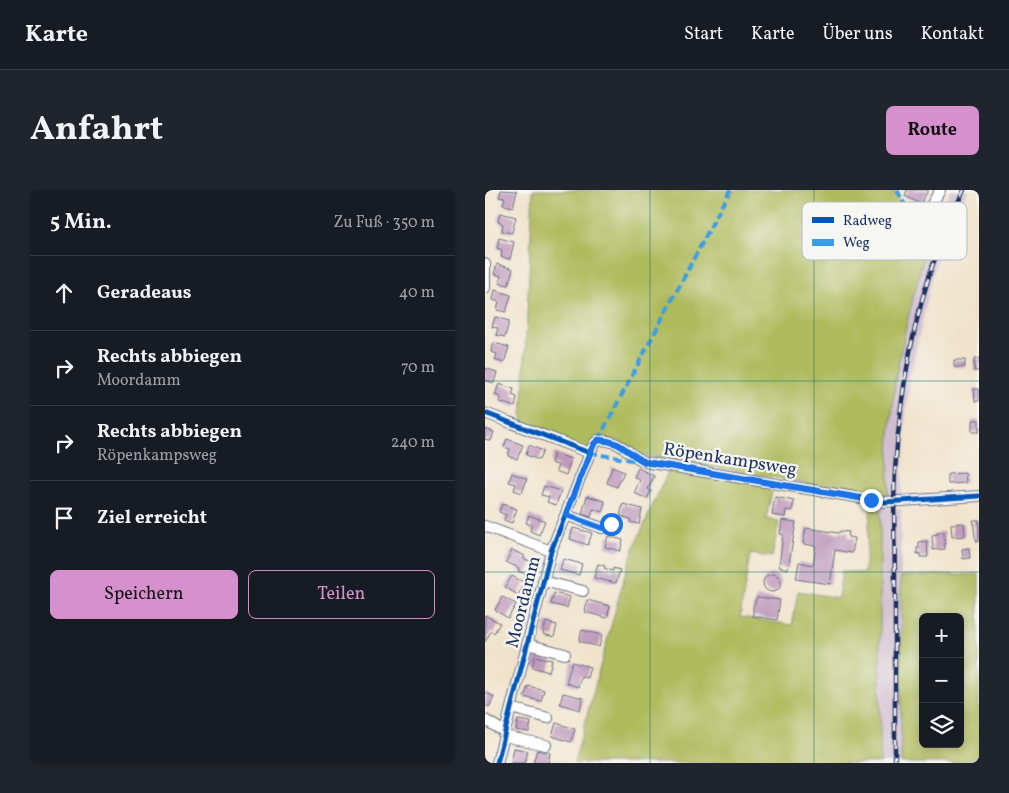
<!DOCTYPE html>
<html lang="de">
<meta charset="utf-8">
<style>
body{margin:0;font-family:Vollkorn,serif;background:#20242c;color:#f1f3f6}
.controls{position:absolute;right:15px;bottom:15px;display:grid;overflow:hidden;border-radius:8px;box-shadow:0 2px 8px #0003}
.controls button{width:45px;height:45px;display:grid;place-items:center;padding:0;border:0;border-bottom:1px solid #363941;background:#171b24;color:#f1f3f6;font:25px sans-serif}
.stop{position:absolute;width:15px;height:15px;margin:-11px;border:4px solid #1a73e8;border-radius:50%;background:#fff}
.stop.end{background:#1a73e8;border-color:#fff;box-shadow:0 1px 5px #0008}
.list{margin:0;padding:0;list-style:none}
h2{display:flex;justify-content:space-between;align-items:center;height:65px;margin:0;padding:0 20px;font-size:21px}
h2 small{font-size:16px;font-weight:400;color:#9ea1a6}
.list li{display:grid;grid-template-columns:32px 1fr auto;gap:15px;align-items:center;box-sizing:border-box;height:75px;padding:0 20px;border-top:1px solid #363941}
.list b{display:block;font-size:19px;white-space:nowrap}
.list p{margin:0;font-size:16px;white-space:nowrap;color:#9ea1a6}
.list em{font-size:16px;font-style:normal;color:#9ea1a6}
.actions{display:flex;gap:10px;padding:15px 20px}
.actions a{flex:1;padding:11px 0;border:1px solid #d690ce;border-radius:8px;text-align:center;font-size:18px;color:#d690ce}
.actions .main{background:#d690ce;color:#111}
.icon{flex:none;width:28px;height:28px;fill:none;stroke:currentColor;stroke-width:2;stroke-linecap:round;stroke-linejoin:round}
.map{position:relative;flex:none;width:494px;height:573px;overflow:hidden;border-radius:8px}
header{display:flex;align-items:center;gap:30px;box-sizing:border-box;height:70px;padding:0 25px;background:#171b24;border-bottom:1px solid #363941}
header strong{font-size:24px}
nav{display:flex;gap:28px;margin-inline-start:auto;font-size:18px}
.intro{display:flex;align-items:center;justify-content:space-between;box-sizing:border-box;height:120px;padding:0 30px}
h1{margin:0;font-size:35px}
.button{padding:12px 22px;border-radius:8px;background:#d690ce;color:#111;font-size:18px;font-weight:700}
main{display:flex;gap:30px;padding:0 30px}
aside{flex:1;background:#171b24;border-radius:8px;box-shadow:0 2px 8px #0003}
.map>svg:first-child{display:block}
</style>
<header>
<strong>Karte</strong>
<nav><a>Start</a><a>Karte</a><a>Über uns</a><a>Kontakt</a></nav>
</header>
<div class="intro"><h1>Anfahrt</h1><a class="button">Route</a></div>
<main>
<aside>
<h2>5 Min.<small>Zu Fuß · 350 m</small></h2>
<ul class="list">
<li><svg class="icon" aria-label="ahead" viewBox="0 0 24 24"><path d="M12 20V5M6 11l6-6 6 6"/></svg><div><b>Geradeaus</b></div><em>40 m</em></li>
<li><svg class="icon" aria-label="right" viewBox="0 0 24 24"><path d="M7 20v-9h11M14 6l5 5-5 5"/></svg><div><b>Rechts abbiegen</b><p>Moordamm</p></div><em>70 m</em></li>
<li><svg class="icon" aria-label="right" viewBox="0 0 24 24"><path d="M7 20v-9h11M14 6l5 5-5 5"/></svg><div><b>Rechts abbiegen</b><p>Röpenkampsweg</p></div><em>240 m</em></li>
<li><svg class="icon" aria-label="arrive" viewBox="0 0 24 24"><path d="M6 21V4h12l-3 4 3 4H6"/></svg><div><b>Ziel erreicht</b></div></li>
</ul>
<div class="actions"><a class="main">Speichern</a><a>Teilen</a></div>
</aside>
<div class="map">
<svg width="494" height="573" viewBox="0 0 494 573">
<rect width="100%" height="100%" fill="#f6f6f2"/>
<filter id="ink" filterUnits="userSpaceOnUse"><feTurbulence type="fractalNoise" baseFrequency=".02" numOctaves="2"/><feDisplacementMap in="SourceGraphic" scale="10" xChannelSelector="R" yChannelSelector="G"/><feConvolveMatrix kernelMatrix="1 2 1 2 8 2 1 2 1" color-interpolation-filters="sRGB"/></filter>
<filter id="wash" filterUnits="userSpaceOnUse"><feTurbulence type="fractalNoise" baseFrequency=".0096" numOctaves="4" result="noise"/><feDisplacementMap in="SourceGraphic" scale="20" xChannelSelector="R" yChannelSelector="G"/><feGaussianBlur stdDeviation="1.12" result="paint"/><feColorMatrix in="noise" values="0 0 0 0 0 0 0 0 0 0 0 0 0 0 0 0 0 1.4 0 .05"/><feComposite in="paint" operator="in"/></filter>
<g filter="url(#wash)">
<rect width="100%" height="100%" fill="#f1e3cb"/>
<path fill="#d0bdce" d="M466 0H483L458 50 448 85 425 186 419 245 416 307H403L405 244 411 185 421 132 434 83 445 48Z
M395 317 416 319V573H395Z"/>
<path fill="#afba5c" stroke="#65745d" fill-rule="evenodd" d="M48 0H249L245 8 250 0H409L439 66 422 132 411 185 405 243 403 307 150 264 125 249 99 264 37 230Z
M185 277 288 297 281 329 294 332 287 367 265 364 255 427 307 435 313 401 353 408 357 381 379 383 386 316 395 317V573H89L141 381 151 353Z
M494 384V573H416V386ZM438 427H475V554H438Z"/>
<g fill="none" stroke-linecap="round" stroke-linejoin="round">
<path stroke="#6ec1ea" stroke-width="2.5" d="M480 573 494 569"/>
</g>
<g id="blocks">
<path fill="#c099bc" d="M16 0 32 1 28 17 18 15 20 8 14 7Z
M422 0H443L436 14 420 6Z
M15 23 31 27 27 43 17 41 18 34 13 32Z
M14 48 29 52 25 69 16 67 17 60 12 58Z
M12 74 28 79 23 95 14 93 16 86 9 84Z
M10 100 26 105 21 122 12 120 14 112 8 110Z
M10 127 24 131 20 147 11 145 13 138 7 137Z
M9 153 24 157 19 173 10 170 12 164 6 162Z
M494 168V181H489V169Z
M469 170H480V177H469Z
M0 178 12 182 9 193 0 190Z
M14 194 29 199 27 205 32 207 30 217 15 212 16 207 10 205Z
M489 199H494V211H490Z
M487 230H494V242H487Z
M0 239 9 242 6 251 0 249Z
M22 249 38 255 32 269 23 266 25 259 19 257Z
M44 255 58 261 54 270 41 265Z
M69 263 86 269 81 285 71 281 73 275 66 273Z
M127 277 139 282 132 297 122 293Z
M153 278 169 286 163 299 166 301 162 309 149 303 155 290 149 287Z
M27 283 42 289 37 303 29 300 31 294 24 292Z
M480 283 481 293 463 294V284Z
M59 296 76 301 71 315 62 312 64 307 56 305Z
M102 306 120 311 118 322 108 319 106 327 97 324Z
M290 307 309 311 307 321 301 320 300 327 287 325Z
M17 314 32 319 27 333 19 330 21 325 14 322Z
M138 314 157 319 154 334 145 332 146 329 135 326Z
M44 325 60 331 54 345 45 341 47 335 41 333Z
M297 330 311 332 303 379 294 377 298 344H295Z
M488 330H494V351L492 352 490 346Z
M479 333 480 346 467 347 466 334Z
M88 338 107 343 103 355 85 349Z
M321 338 354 343 355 341 364 342 363 347 370 348 367 363 350 360 345 394 311 389 314 372 328 375 331 356 318 354Z
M453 342H459L460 359 448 360 447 345 453 344Z
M123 346 138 350 135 361 120 357Z
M442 351 443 367H435V363L432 364V358H434V352Z
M484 358 485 368 478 369 477 359Z
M27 360 40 366 38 368 47 372 41 384 33 381 34 378 21 372Z
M78 369 97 374 94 385 75 380Z
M113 374 120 376 119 378 128 381V378L135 380 131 393 109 388Z
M278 393a9 9 0 1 1 18 0a9 9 0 1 1-18 0Z
M27 386 40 393 33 405 20 397Z
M69 403 85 407 82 418 66 414Z
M17 407 31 414 23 428 10 420Z
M272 407 295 410 292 430 268 426V417Z
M102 410 125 416 122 428 100 422Z
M0 425 15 433 9 443 6 441 0 452Z
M61 432 72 435 69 447 58 444Z
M97 440 117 445 114 457 94 451Z
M50 466 67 470 64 482 47 477Z
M87 472 105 477 102 488 96 486 93 497 81 493Z
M43 496 59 500 56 511 39 507Z
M0 502 9 507 4 517 0 515Z
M78 503 98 508 95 520 75 514Z
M33 530 46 532 44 542 31 540Z
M71 533 90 539 86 552 67 546Z
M29 558 43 561 40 573H26Z
M52 560 65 563 63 573H48Z"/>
</g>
</g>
<g filter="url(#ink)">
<use href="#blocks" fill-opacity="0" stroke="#666e84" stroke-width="1"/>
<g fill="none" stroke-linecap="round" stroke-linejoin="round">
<g stroke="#666e84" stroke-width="12">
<path id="minor" d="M436 34 455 0
M0 74V98
M0 223 105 263
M81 325 117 338 126 335
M0 336 66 361
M58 391 98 401
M42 454 80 464
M26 518 63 528
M0 530 20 542
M19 546 61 555
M12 573 66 361 105 263 109 254 113 250C138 251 140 262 160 272L400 312 494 306"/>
</g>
<use href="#minor" stroke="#fff" stroke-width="10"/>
<g stroke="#1b2f5e" stroke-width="4.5">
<path id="rail" d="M410 573C410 515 410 457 410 399 410 360 408 320 410 281 416 186 435 86 479 0"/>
</g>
<use href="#rail" stroke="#f6f6f2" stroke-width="2.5" stroke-dasharray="8" stroke-linecap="butt"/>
<path stroke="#3b9de6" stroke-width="4" stroke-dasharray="8 4" stroke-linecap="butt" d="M412 0 420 15 442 23
M113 250 245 0
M105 263 152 271"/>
<g stroke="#f6f6f2" stroke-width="8">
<path id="cycleway" d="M0 223 105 263
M12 573 66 361 105 263 109 254 113 250C138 251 140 262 160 272L400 312 494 306"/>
</g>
<use href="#cycleway" stroke="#0057b8" stroke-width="5"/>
</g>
</g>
<g fill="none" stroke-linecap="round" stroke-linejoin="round" filter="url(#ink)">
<path stroke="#1a73e8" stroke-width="6" d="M126 334 117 338 81 325 105 263 109 254 113 250C138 251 140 262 160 272L386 310"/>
</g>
<path fill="none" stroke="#0f766e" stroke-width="1" stroke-opacity="0.55" d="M165 0V573M329 0V573M0 191H494M0 382H494"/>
<g text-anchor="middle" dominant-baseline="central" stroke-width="4.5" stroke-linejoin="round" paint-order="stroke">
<g font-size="18" fill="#1b2f5e" stroke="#f6f6f2">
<text transform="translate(245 270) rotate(9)">Röpenkampsweg</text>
<text transform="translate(39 412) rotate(-76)">Moordamm</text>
</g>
</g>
<rect x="317" y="12" width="165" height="58" rx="8" fill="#f6f6f2" stroke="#b4bac6" stroke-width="1"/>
<rect x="327" y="27" width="22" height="6" fill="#0057b8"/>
<rect x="327" y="49" width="22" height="7" fill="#3b9de6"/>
<g font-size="14" fill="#1b2f5e">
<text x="358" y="35">Radweg</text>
<text x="358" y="57">Weg</text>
</g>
</svg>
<div class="controls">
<button>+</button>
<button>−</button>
<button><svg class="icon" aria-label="layers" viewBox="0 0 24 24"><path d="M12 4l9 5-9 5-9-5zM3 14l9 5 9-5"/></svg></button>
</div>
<div class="stop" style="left:126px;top:334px"></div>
<div class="stop end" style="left:386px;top:310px"></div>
</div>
</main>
